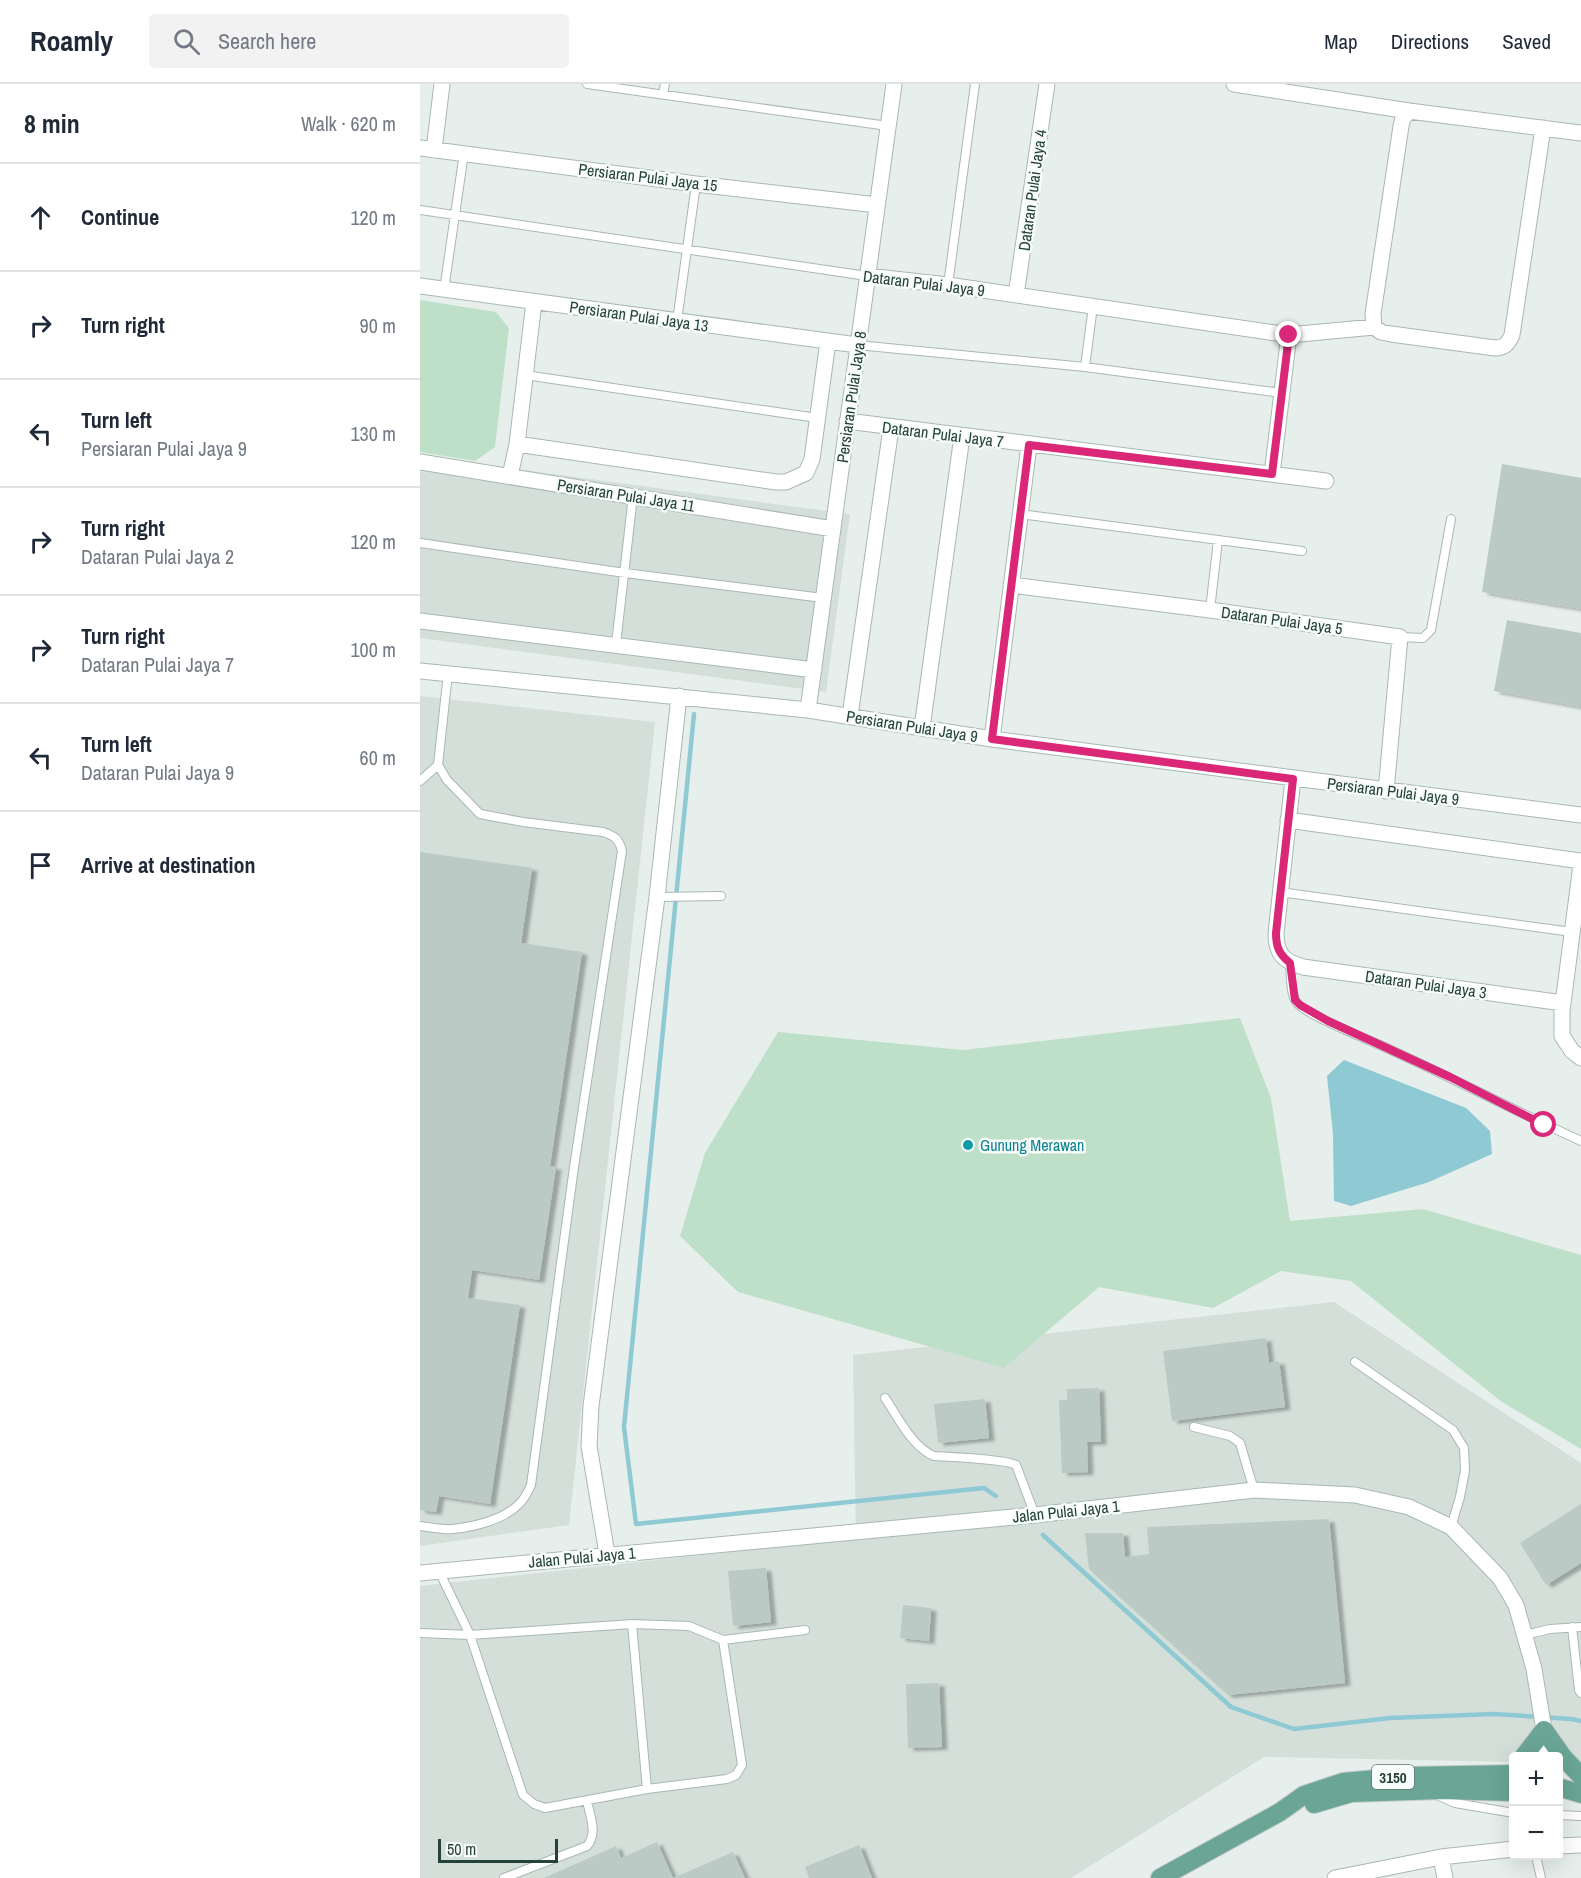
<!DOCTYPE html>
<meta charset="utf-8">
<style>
body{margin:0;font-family:"Archivo Narrow",sans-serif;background:#f2f2f3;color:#1f2937}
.controls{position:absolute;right:18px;bottom:18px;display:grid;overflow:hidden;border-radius:6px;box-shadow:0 6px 24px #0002}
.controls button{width:54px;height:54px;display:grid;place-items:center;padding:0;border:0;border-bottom:2px solid #e0e1e3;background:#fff;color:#1f2937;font:30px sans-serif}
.scale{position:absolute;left:18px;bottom:15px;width:120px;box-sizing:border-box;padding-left:6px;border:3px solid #24423a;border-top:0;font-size:16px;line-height:21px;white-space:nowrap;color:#24423a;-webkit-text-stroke:4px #f7fbf9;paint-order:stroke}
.stop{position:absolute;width:18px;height:18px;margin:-14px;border:4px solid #db2777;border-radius:50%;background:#fff}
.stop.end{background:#db2777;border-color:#fff;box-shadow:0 2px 6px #0008}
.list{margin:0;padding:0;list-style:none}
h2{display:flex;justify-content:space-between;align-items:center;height:78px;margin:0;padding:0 24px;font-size:26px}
h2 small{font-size:20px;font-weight:400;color:#747a83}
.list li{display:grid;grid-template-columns:39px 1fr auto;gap:18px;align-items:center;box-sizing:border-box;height:108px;padding:0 24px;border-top:2px solid #e0e1e3}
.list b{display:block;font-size:22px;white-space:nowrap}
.list p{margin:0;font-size:20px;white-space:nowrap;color:#747a83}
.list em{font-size:20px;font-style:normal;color:#747a83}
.icon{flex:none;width:33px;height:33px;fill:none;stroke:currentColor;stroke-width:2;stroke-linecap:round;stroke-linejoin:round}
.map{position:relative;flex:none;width:1161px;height:1794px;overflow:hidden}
header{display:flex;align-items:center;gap:36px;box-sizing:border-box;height:84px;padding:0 30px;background:#fff;border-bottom:2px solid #e0e1e3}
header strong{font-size:28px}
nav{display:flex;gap:33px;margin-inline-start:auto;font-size:21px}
.search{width:420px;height:54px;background:#f2f2f3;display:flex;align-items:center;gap:15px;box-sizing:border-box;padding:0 21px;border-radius:6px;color:#747a83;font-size:22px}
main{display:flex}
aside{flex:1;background:#fff}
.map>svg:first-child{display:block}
</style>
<header>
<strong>Roamly</strong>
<div class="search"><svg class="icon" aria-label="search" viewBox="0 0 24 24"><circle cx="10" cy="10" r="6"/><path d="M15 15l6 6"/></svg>Search here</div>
<nav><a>Map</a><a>Directions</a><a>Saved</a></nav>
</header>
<main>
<aside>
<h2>8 min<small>Walk · 620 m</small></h2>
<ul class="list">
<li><svg class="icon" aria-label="ahead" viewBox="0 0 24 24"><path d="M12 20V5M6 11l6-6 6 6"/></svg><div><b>Continue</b></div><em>120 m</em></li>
<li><svg class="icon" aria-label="right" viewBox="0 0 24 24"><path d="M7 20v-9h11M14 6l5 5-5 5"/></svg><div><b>Turn right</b></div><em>90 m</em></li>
<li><svg class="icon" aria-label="left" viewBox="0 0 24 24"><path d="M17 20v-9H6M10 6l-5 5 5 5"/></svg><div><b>Turn left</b><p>Persiaran Pulai Jaya 9</p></div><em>130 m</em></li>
<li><svg class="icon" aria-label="right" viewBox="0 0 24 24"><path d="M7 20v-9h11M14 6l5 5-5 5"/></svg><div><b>Turn right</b><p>Dataran Pulai Jaya 2</p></div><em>120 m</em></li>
<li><svg class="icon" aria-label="right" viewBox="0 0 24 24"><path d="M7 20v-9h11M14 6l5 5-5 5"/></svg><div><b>Turn right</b><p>Dataran Pulai Jaya 7</p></div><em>100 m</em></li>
<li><svg class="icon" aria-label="left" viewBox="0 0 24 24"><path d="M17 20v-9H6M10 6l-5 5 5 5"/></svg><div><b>Turn left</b><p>Dataran Pulai Jaya 9</p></div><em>60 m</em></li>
<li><svg class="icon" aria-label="arrive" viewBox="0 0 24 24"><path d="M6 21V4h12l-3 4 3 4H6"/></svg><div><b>Arrive at destination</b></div></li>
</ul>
</aside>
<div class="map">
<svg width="1161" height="1794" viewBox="0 0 1161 1794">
<defs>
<filter id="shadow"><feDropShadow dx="5.5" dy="3" stdDeviation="1.5" flood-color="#0004"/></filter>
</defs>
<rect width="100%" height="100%" fill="#e6efeb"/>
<path fill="#d4dfda" d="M0 372 430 430 406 608 0 554Z
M0 612 235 638 149 1441 0 1462Z
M914 1218 1161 1379V1679L1139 1678 1138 1672H1094L1093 1678 844 1673 651 1794H0V1502L436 1454 433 1271Z"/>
<path fill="#bfe0c8" d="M0 216 76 228 89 244 75 363 55 377 0 368Z
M820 934 851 1014 870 1137 1003 1125 1161 1171V1365L1082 1318 931 1197 861 1187 793 1224 679 1203 584 1284 318 1208 260 1152 285 1069 358 948 543 966Z"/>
<path fill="#8ec9d4" d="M924 976 1046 1024 1070 1047 1072 1070 1009 1098 931 1122 914 1117 913 1050 907 992Z"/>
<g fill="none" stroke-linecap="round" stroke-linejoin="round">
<path stroke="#8ec9d4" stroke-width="4.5" d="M274 630 204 1343 216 1440 564 1404 576 1412
M623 1451 811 1623 874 1645 970 1634 1074 1630 1152 1635 1161 1637"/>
</g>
<path fill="#bbcac4" filter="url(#shadow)" d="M1082 380 1161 394V525L1062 508Z
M1087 536 1161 549V623L1074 607Z
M0 768 112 784 101 859 162 868 130 1082 136 1083 119 1196 52 1186 48 1214 100 1221 70 1420 19 1412 16 1428 0 1426Z
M846 1254 849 1279 859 1277 865 1323 752 1337 743 1267Z
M679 1304 681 1358H667L668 1388 642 1389 639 1316H647V1305Z
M565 1315 569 1354 518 1359 514 1320Z
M1161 1420V1479L1126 1501 1100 1459Z
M909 1435 925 1599 808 1611 669 1485 665 1449H703L705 1473 729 1470 727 1443Z
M346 1484 351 1538 313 1542 308 1487Z
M483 1521 511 1524 509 1557 480 1554Z
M519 1599 522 1663 488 1664 486 1600Z
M237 1758 253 1794 313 1768 325 1794H124L196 1762 201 1774Z
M439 1761 452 1794H389L385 1783Z"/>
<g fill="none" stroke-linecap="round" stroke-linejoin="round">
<g stroke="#a8b8b2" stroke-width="10">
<path id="lane" d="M167 0 468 42
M243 10 245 0
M0 126 447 192
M528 201 555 0
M24 206 44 69
M257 237 276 100
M437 261 665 283 862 309
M665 283 673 222
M105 291 397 334
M600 430 882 467
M0 459 205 489 403 514
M790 526 798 456
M980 553 1003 554 1011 546 1031 435
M196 560 213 412
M0 697 18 681 28 589
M860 808 1152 848
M237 813 301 812
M870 879C871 890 870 910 877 919 888 932 952 957 971 966 1035 995 1097 1028 1161 1057
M935 1278 1033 1346 1044 1364 1045 1386 1040 1413 1031 1443
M465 1314C478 1333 492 1363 514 1372 530 1373 586 1375 596 1381L615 1431
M774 1343 810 1352 820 1359 834 1406
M0 1442C11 1443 22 1446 33 1445 53 1443 83 1436 98 1421 104 1416 108 1408 111 1401L154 1083 202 767C199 755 195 752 183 748L103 738 60 730 27 696 18 681
M212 1540 227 1705
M1152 1543 1159 1606 1161 1609
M0 1549 50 1551 212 1540 269 1542 303 1556 322 1681 316 1691 307 1695 227 1705 125 1724 114 1720 103 1711 50 1551 19 1487
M1105 1551 1130 1545 1161 1543
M303 1556 385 1546
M1019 1712 1035 1719 1094 1729
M1138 1731 1161 1732
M1116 1772 1121 1794
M84 1794 167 1762C178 1750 170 1732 167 1717"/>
</g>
<g stroke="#a8b8b2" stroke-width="17">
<path id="street" d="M814 0 989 27
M1123 44 1092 251C1088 260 1084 264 1075 264L971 250 961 248 954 243 953 230 981 42 983 34 989 27 1161 49
M0 64 276 100 457 121
M14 66 22 0
M447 192 528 201 869 251 852 390
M0 202 437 261
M596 211 627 0
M869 251 954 243
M427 337 906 397
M97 360 356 398H366L386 389 392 375 408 257
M0 378 413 445
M90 392 97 360 114 218
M591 501 790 526 980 553 966 707
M0 537 394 586
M0 587 388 626 572 655 1161 731
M388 626 474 0
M430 632 471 344
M502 644 542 352
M572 655 609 361
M873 695 856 849C856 871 864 877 883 883L1143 919
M868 736 1161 777
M1161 781 1142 927V952L1152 967 1161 974
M187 1470 169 1362 171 1322 237 813 259 612
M0 1489 615 1431 834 1406 935 1411 989 1423 1031 1443 1080 1494 1096 1521 1114 1585 1124 1646 1123 1672
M1138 1762 1161 1761
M1021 1773 1025 1794
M915 1794 1021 1773 1094 1765"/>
</g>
<g stroke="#c2cac8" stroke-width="20">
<path id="primary" d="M1104 1672 1124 1646 1143 1673 1161 1692
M1138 1703 1161 1710
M894 1720 931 1709 1019 1706 1094 1708
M740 1794 860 1728 884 1711 923 1698 988 1692 1094 1690"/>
</g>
<use href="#lane" stroke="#fff" stroke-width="8"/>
<use href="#street" stroke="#fff" stroke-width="15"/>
<use href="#primary" stroke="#6aa596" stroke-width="18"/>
</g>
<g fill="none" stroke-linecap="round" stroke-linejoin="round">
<path stroke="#db2777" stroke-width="8" d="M869 251 852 390 609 361 572 655 873 695 856 849C856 863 859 870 870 879L875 916 880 921 908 937 1030 993 1124 1041"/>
</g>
<circle fill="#0f9aa8" stroke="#f7fbf9" stroke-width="2" cx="548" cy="1061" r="6"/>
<g text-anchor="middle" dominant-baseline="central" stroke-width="5" stroke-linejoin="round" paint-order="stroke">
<rect fill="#f7fbf9" stroke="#637a73" stroke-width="1.5" x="952" y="1681" width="42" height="24" rx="4.5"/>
<g font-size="15" font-weight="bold" fill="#24423a">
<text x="973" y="1693">3150</text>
</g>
<g font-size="16" fill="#24423a" stroke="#f7fbf9">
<text transform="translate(228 93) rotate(7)">Persiaran Pulai Jaya 15</text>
<text transform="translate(612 106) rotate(-82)">Dataran Pulai Jaya 4</text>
<text transform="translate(504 199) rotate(7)">Dataran Pulai Jaya 9</text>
<text transform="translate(219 232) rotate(8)">Persiaran Pulai Jaya 13</text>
<text transform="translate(431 313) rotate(-82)">Persiaran Pulai Jaya 8</text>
<text transform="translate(523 350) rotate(7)">Dataran Pulai Jaya 7</text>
<text transform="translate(206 411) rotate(9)">Persiaran Pulai Jaya 11</text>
<text transform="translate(862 536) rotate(8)">Dataran Pulai Jaya 5</text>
<text transform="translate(492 642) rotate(9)">Persiaran Pulai Jaya 9</text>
<text transform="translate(973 707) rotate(7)">Persiaran Pulai Jaya 9</text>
<text transform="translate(1006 900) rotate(8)">Dataran Pulai Jaya 3</text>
<text transform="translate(646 1427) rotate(-6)">Jalan Pulai Jaya 1</text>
<text transform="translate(162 1473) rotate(-5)">Jalan Pulai Jaya 1</text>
</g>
<g font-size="16" fill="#0d838f" stroke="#f7fbf9" text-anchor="start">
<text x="560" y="1061">Gunung Merawan</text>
</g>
</g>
</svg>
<div class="controls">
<button>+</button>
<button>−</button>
</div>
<div class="scale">50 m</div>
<div class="stop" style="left:1124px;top:1041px"></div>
<div class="stop end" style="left:869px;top:251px"></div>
</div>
</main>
